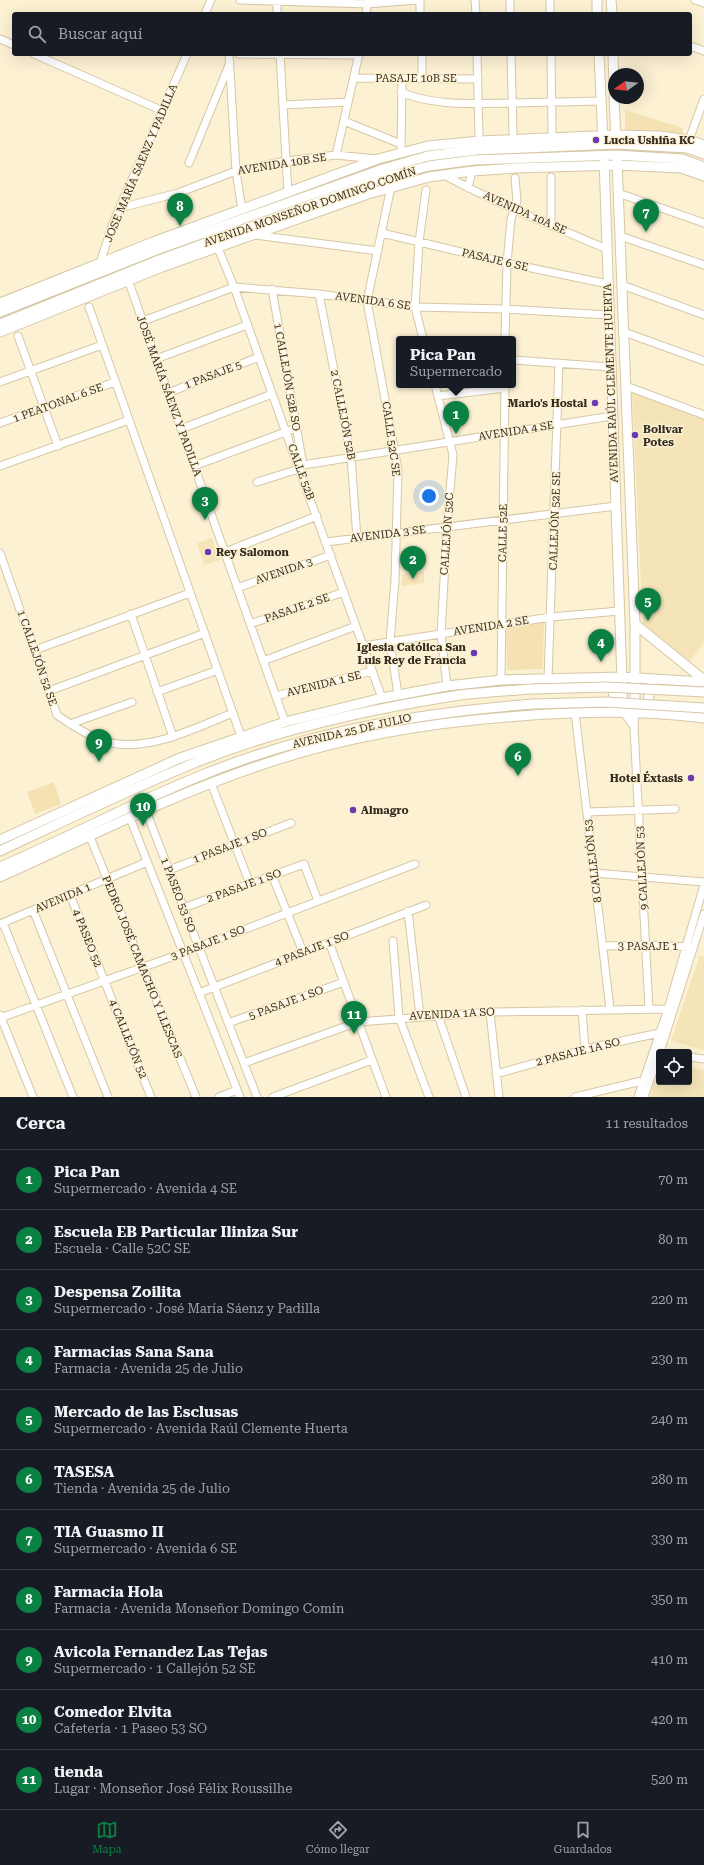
<!DOCTYPE html>
<html lang="es">
<meta charset="utf-8">
<style>
body{margin:0;font-family:"Roboto Serif",serif;background:#20242c;color:#f1f3f6}
.controls{position:absolute;right:12px;bottom:12px;display:grid;overflow:hidden;border-radius:4px;box-shadow:0 4px 16px #0002}
.controls button{width:36px;height:36px;display:grid;place-items:center;padding:0;border:0;border-bottom:1px solid #363941;background:#171b24;color:#f1f3f6;font:20px sans-serif}
.compass{position:absolute;left:608px;top:68px;width:36px;height:36px;border-radius:50%;background:#171b24;box-shadow:0 4px 16px #0002;rotate:256deg}
.you{position:absolute;left:429px;top:496px;width:14px;height:14px;margin:-10px;border:3px solid #fff;border-radius:50%;background:#1a73e8;box-shadow:0 0 0 6px #1a73e833}
.badge{display:grid;place-items:center;width:26px;height:26px;border-radius:50%;background:#0b8043;color:#fff;font-size:13px;font-weight:700}
.pin{position:absolute;translate:-50% -33px;filter:drop-shadow(0 1px 2px #0008)}
.pin::after{content:'';position:absolute;top:21px;width:14px;height:12px;background:inherit;clip-path:polygon(0 0,100% 0,50% 100%)}
.popup{position:absolute;left:396px;top:336px;width:120px;height:52px;box-sizing:border-box;display:grid;place-content:center;border-radius:4px;background:#171b24;filter:drop-shadow(0 1px 3px #0005);font-size:13px;white-space:nowrap;color:#9ea1a6}
.popup b{font-size:15px;color:#f1f3f6}
.popup::after{content:'';position:absolute;left:50%;top:100%;margin-left:-8px;border:8px solid transparent;border-top-color:#171b24}
.list{margin:0;padding:0;list-style:none}
h2{display:flex;justify-content:space-between;align-items:center;height:52px;margin:0;padding:0 16px;font-size:17px}
h2 small{font-size:13px;font-weight:400;color:#9ea1a6}
.list li{display:grid;grid-template-columns:26px 1fr auto;gap:12px;align-items:center;box-sizing:border-box;height:60px;padding:0 16px;border-top:1px solid #363941}
.list b{display:block;font-size:15px;white-space:nowrap}
.list p{margin:0;font-size:13px;white-space:nowrap;color:#9ea1a6}
.list em{font-size:13px;font-style:normal;color:#9ea1a6}
.icon{flex:none;width:22px;height:22px;fill:none;stroke:currentColor;stroke-width:2;stroke-linecap:round;stroke-linejoin:round}
.map{position:relative;flex:none;width:704px;height:1097px;overflow:hidden}
.search{position:absolute;background:#171b24;box-shadow:0 4px 16px #0002;left:12px;right:12px;top:12px;height:44px;display:flex;align-items:center;gap:10px;box-sizing:border-box;padding:0 14px;border-radius:4px;color:#9ea1a6;font-size:15px}
.sheet{height:712px;background:#171b24}
nav{display:flex;justify-content:space-around;align-items:center;box-sizing:border-box;height:56px;border-top:1px solid #363941;background:#171b24;font-size:11px;color:#9ea1a6}
nav a{display:grid;justify-items:center;gap:2px}
nav .on{color:#0b8043}
.map>svg:first-child{display:block}
</style>
<div class="map">
<svg width="704" height="1097" viewBox="0 0 704 1097">
<rect width="100%" height="100%" fill="#fdf1d4"/>
<path fill="#f5e4b8" d="M632 392 704 420V643L689 662 643 627Z
M212 538 220 560 204 565 197 543Z
M424 571V583L402 586V574Z
M700 955 704 957V1050L671 1041Z
M659 1067V1082H689V1067L704 1070V1097H650Z"/>
<path fill="#f5e2b3" d="M625 110 683 128 682 135 625 130Z
M544 621 543 669 507 670 506 626Z
M54 782 61 804 35 814 27 792Z"/>
<g fill="none" stroke-linecap="round" stroke-linejoin="round">
<g stroke="#d6c8a5" stroke-width="9">
<path id="minor" d="M240 0 367 4 417 0
M420 0V14
M475 0 476 14
M510 0V14
M550 0V14
M695 0 704 3
M277 2V14
M205 14 211 0
M366 14 368 0
M0 39 14 45
M690 46 704 51
M34 54 163 111
M229 54 236 171 242 210
M239 54 359 55
M280 54 288 193
M422 54V78
M477 54 479 136
M511 54 513 133
M551 54 552 132
M354 78 478 79
M401 92C435 107 476 103 513 103 542 102 572 102 601 101
M283 105 348 102
M344 121 401 144
M689 140 704 99
M401 153 402 78
M336 155 359 54
M189 163 229 65
M444 175C496 203 552 226 607 249
M551 177V226
M391 187 367 301 398 470 395 580 390 642 398 694
M468 188 472 171
M618 193 704 223
M120 208 178 193 236 171 286 161 336 155 376 159
M382 233 507 263 608 284
M255 235 378 251
M620 236 704 265
M218 248 234 287 299 469 382 698
M99 266 113 223 187 54
M127 277 285 722
M622 285 704 315
M272 289 303 465
M319 294 351 457 357 538
M89 307 241 736
M143 321 234 287 319 294 415 307 505 309 609 315
M624 332 704 361
M18 336 58 446
M423 339 415 307 419 242 426 190
M505 339 507 263 511 219 517 201 515 178
M156 359 247 325
M513 360 611 367
M0 382 102 345
M435 385 453 455 447 527 441 634 447 686
M626 386 704 415
M168 393 259 357
M438 396 505 388
M0 423 115 382
M181 429 272 394
M0 466 129 420
M194 466 296 428
M257 482 299 469 303 465 612 416
M326 542 616 506
M225 552 317 516
M0 553 57 715C74 727 98 742 118 744 158 748 197 727 233 713
M237 588 331 555
M131 614 173 737
M250 624 344 592
M363 646 551 617 619 611
M35 650 190 593
M263 661 356 626
M548 679 559 363
M501 680 505 385
M49 691 205 633
M157 692 218 670
M276 696 372 671
M623 711 634 727
M575 712 610 1009
M635 712 634 728 649 1009
M70 724 132 702
M211 783 250 884
M146 811 257 1097
M587 812 675 809
M130 818 240 1097
M90 837 196 1097
M169 870 291 823
M594 873 704 882
M272 875 303 952
M70 895 151 1097
M183 908 304 864 318 901
M33 910 108 1097
M408 911 420 1016
M3 923 73 1097
M0 924 147 862
M393 941 399 1017 429 1097
M329 942 386 1097
M603 946 646 945 689 947
M199 993 426 905
M582 1010 585 1049
M490 1012 499 1097
M0 1015 33 1097
M438 1015 466 1097
M0 1018 183 953 415 864
M228 1023 344 982
M660 1052 704 914
M689 1057 704 1059
M244 1063 358 1022 490 1012 668 1009
M496 1074 585 1049 659 1033
M219 1097 237 1090
M273 1097 372 1060
M575 1097 650 1079
M638 1097 668 1009 704 885
M644 1097 659 1054"/>
</g>
<g stroke="#d6c8a5" stroke-width="11">
<path id="major" d="M597 0V14
M611 0 612 14
M599 54 603 142
M613 54 614 84
M614 98 616 141
M604 159 623 710
M617 160 635 624V710
M0 303 153 242 378 159 428 146 480 141 616 135 660 136 689 140 704 145
M0 312 156 250 383 169 428 156 476 150 616 144 687 148 704 154
M0 324 159 260 387 177 429 166 474 160 616 155 682 159 704 167
M0 332 162 267 368 194 429 177 472 171 516 168 617 165 681 168 704 176
M635 624 704 680
M652 683 648 700 652 711
M610 709 614 695 612 681
M0 840 180 758 285 722 382 698 447 686 501 680 621 677 704 682
M0 851C62 822 124 792 187 766 272 730 369 709 460 695 483 692 508 691 532 689
M0 867C65 839 129 805 195 778 305 732 416 713 533 704
M0 877C87 838 173 794 264 764 346 736 434 722 520 716 582 711 642 710 704 718"/>
</g>
<use href="#minor" stroke="#fff" stroke-width="7"/>
<use href="#major" stroke="#fff" stroke-width="9"/>
<g stroke="#d6c8a5" stroke-width="11" stroke-linecap="butt">
<path id="major-bridge" d="M532 689 607 687 704 692
M533 704 607 702 704 708"/>
</g>
<use href="#major-bridge" stroke="#fff" stroke-width="9"/>
</g>
<g fill="#6c39b0" stroke="#fdf1d4" stroke-width="1.5">
<circle cx="596" cy="140" r="4"/>
<circle cx="595" cy="403" r="4"/>
<circle cx="635" cy="435" r="4"/>
<circle cx="208" cy="552" r="4"/>
<circle cx="474" cy="653" r="4"/>
<circle cx="691" cy="778" r="4"/>
<circle cx="353" cy="810" r="4"/>
</g>
<g text-anchor="middle" dominant-baseline="central" stroke-width="3" stroke-linejoin="round" paint-order="stroke">
<g font-size="11" fill="#342e20" stroke="#fdf1d4">
<text x="416" y="78">PASAJE 10B SE</text>
<text transform="translate(141 163) rotate(-67)">JOSE MARÍA SAENZ Y PADILLA</text>
<text transform="translate(282 164) rotate(-9)">AVENIDA 10B SE</text>
<text transform="translate(310 207) rotate(-19)">AVENIDA MONSEÑOR DOMINGO COMÍN</text>
<text transform="translate(525 213) rotate(24)">AVENIDA 10A SE</text>
<text transform="translate(495 260) rotate(13)">PASAJE 6 SE</text>
<text transform="translate(373 301) rotate(8)">AVENIDA 6 SE</text>
<text transform="translate(213 375) rotate(-21)">1 PASAJE 5</text>
<text transform="translate(287 377) rotate(80)">1 CALLEJÓN 52B SO</text>
<text transform="translate(611 383) rotate(-92)">AVENIDA RAÚL CLEMENTE HUERTA</text>
<text transform="translate(169 396) rotate(70)">JOSÉ MARÍA SÁENZ Y PADILLA</text>
<text transform="translate(58 403) rotate(-20)">1 PEATONAL 6 SE</text>
<text transform="translate(343 415) rotate(79)">2 CALLEJÓN 52B</text>
<text transform="translate(516 431) rotate(-9)">AVENIDA 4 SE</text>
<text transform="translate(391 439) rotate(82)">CALLE 52C SE</text>
<text transform="translate(301 472) rotate(70)">CALLE 52B</text>
<text transform="translate(555 521) rotate(-88)">CALLEJÓN 52E SE</text>
<text transform="translate(503 533) rotate(-89)">CALLE 52E</text>
<text transform="translate(388 534) rotate(-7)">AVENIDA 3 SE</text>
<text transform="translate(447 534) rotate(-86)">CALLEJÓN 52C</text>
<text transform="translate(284 571) rotate(-19)">AVENIDA 3</text>
<text transform="translate(297 608) rotate(-19)">PASAJE 2 SE</text>
<text transform="translate(491 626) rotate(-9)">AVENIDA 2 SE</text>
<text transform="translate(37 658) rotate(71)">1 CALLEJÓN 52 SE</text>
<text transform="translate(324 684) rotate(-14)">AVENIDA 1 SE</text>
<text transform="translate(352 731) rotate(-13)">AVENIDA 25 DE JULIO</text>
<text transform="translate(230 846) rotate(-21)">1 PASAJE 1 SO</text>
<text transform="translate(593 861) rotate(-97)">8 CALLEJÓN 53</text>
<text transform="translate(642 868) rotate(-93)">9 CALLEJÓN 53</text>
<text transform="translate(244 886) rotate(-20)">2 PASAJE 1 SO</text>
<text transform="translate(178 895) rotate(69)">1 PASEO 53 SO</text>
<text transform="translate(63 898) rotate(-23)">AVENIDA 1</text>
<text transform="translate(87 938) rotate(68)">4 PASEO 52</text>
<text transform="translate(208 943) rotate(-21)">3 PASAJE 1 SO</text>
<text x="648" y="946">3 PASAJE 1</text>
<text transform="translate(312 949) rotate(-21)">4 PASAJE 1 SO</text>
<text transform="translate(142 967) rotate(68)">PEDRO JOSÉ CAMACHO Y LLESCAS</text>
<text transform="translate(286 1003) rotate(-20)">5 PASAJE 1 SO</text>
<text transform="translate(452 1014) rotate(-3)">AVENIDA 1A SO</text>
<text transform="translate(128 1039) rotate(68)">4 CALLEJÓN 52</text>
<text transform="translate(578 1052) rotate(-14)">2 PASAJE 1A SO</text>
</g>
<g font-size="11" font-weight="bold" fill="#342e20" stroke="#fdf1d4" text-anchor="start">
<text x="604" y="140">Lucia Ushiña KC</text>
<text x="587" y="403" text-anchor="end">Mario's Hostal</text>
<text x="643" y="429">Bolivar<tspan x="643" dy="13">Potes</tspan></text>
<text x="216" y="552">Rey Salomon</text>
<text x="466" y="647" text-anchor="end">Iglesia Católica San<tspan x="466" dy="13">Luis Rey de Francia</tspan></text>
<text x="683" y="778" text-anchor="end">Hotel Éxtasis</text>
<text x="361" y="810">Almagro</text>
</g>
</g>
</svg>
<div class="controls">
<button><svg class="icon" aria-label="locate" viewBox="0 0 24 24"><circle cx="12" cy="12" r="6"/><path d="M12 2v4M12 18v4M2 12h4M18 12h4"/></svg></button>
</div>
<svg class="compass" viewBox="-18 -18 36 36"><path d="M0-13l5 13h-10z" fill="#e53935"/><path d="M0 13l5-13h-10z" fill="#9ea1a6"/></svg>
<div class="you"></div>
<div class="pin badge" style="left:456px;top:434px">1</div>
<div class="popup"><b>Pica Pan</b>Supermercado</div>
<div class="pin badge" style="left:413px;top:579px">2</div>
<div class="pin badge" style="left:205px;top:520px">3</div>
<div class="pin badge" style="left:601px;top:662px">4</div>
<div class="pin badge" style="left:648px;top:621px">5</div>
<div class="pin badge" style="left:518px;top:776px">6</div>
<div class="pin badge" style="left:646px;top:232px">7</div>
<div class="pin badge" style="left:180px;top:226px">8</div>
<div class="pin badge" style="left:99px;top:762px">9</div>
<div class="pin badge" style="left:143px;top:826px">10</div>
<div class="pin badge" style="left:354px;top:1034px">11</div>
<div class="search"><svg class="icon" aria-label="search" viewBox="0 0 24 24"><circle cx="10" cy="10" r="6"/><path d="M15 15l6 6"/></svg>Buscar aquí</div>
</div>
<section class="sheet">
<h2>Cerca<small>11 resultados</small></h2>
<ul class="list">
<li><span class="badge">1</span><div><b>Pica Pan</b><p>Supermercado · Avenida 4 SE</p></div><em>70 m</em></li>
<li><span class="badge">2</span><div><b>Escuela EB Particular Iliniza Sur</b><p>Escuela · Calle 52C SE</p></div><em>80 m</em></li>
<li><span class="badge">3</span><div><b>Despensa Zoilita</b><p>Supermercado · José María Sáenz y Padilla</p></div><em>220 m</em></li>
<li><span class="badge">4</span><div><b>Farmacias Sana Sana</b><p>Farmacia · Avenida 25 de Julio</p></div><em>230 m</em></li>
<li><span class="badge">5</span><div><b>Mercado de las Esclusas</b><p>Supermercado · Avenida Raúl Clemente Huerta</p></div><em>240 m</em></li>
<li><span class="badge">6</span><div><b>TASESA</b><p>Tienda · Avenida 25 de Julio</p></div><em>280 m</em></li>
<li><span class="badge">7</span><div><b>TIA Guasmo II</b><p>Supermercado · Avenida 6 SE</p></div><em>330 m</em></li>
<li><span class="badge">8</span><div><b>Farmacia Hola</b><p>Farmacia · Avenida Monseñor Domingo Comín</p></div><em>350 m</em></li>
<li><span class="badge">9</span><div><b>Avicola Fernandez Las Tejas</b><p>Supermercado · 1 Callejón 52 SE</p></div><em>410 m</em></li>
<li><span class="badge">10</span><div><b>Comedor Elvita</b><p>Cafetería · 1 Paseo 53 SO</p></div><em>420 m</em></li>
<li><span class="badge">11</span><div><b>tienda</b><p>Lugar · Monseñor José Félix Roussilhe</p></div><em>520 m</em></li>
</ul>
</section>
<nav>
<a class="on"><svg class="icon" aria-label="map" viewBox="0 0 24 24"><path d="M3 6l6-2 6 2 6-2v14l-6 2-6-2-6 2zM9 4v14M15 6v14"/></svg>Mapa</a>
<a><svg class="icon" aria-label="directions" viewBox="0 0 24 24"><path d="M12 3l9 9-9 9-9-9zM9 14v-3h6M13 9l2 2-2 2"/></svg>Cómo llegar</a>
<a><svg class="icon" aria-label="saved" viewBox="0 0 24 24"><path d="M7 4h10v16l-5-4-5 4z"/></svg>Guardados</a>
</nav>
